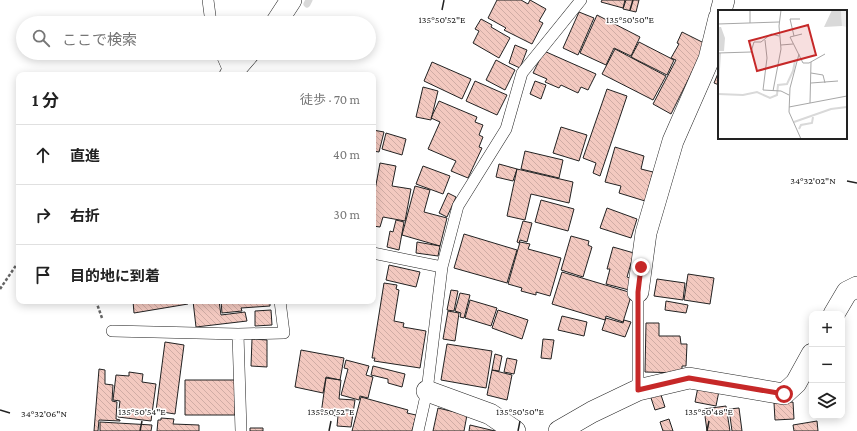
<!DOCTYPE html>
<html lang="ja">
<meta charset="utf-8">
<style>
body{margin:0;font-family:"Crimson Pro","Noto Sans JP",serif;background:#f6f6f6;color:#222}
.controls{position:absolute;right:12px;bottom:12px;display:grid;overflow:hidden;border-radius:8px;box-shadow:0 2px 10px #0003}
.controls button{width:36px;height:36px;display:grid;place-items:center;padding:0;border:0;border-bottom:1px solid #e0e0e0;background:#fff;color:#222;font:20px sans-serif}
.stop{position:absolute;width:12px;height:12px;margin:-9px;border:3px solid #c62828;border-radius:50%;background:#fff}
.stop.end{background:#c62828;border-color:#fff;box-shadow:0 1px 4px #0008}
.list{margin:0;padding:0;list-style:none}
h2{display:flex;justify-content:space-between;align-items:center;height:52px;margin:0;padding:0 16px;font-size:17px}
h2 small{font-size:13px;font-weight:400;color:#767676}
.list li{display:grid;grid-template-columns:26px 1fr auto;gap:12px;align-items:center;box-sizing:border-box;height:60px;padding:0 16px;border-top:1px solid #e0e0e0}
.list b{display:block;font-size:15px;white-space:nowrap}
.list em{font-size:13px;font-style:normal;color:#767676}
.icon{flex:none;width:22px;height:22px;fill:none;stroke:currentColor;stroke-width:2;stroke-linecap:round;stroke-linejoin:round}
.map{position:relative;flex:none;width:857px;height:431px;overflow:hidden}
.search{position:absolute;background:#fff;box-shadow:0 2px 10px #0003;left:16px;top:16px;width:360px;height:44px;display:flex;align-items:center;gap:10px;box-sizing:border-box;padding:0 14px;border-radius:22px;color:#767676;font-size:15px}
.panel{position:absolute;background:#fff;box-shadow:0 2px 10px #0003;left:16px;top:72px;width:360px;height:232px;border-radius:8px}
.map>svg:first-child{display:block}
</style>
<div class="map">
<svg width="857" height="431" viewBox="0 0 857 431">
<defs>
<pattern id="building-back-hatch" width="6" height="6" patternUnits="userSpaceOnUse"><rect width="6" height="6" fill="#f3c9c0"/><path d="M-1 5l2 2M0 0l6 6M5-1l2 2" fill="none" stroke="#d0aca5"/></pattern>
</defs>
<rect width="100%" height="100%" fill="#fff"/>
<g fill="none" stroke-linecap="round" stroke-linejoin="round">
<path stroke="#d9d9d9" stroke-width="7" d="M307 4 309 0"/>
</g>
<path fill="url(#building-back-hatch)" stroke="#222" d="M497 0H521L528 4 530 0 546 9 539 21 543 23 532 44 504 30 506 28 488 18Z
M602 0H625L623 8 601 2Z
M626 0H639L636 12 623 9Z
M579 12 594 18 578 55 563 48Z
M597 15 640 37 631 56 614 48 606 65 580 53Z
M481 19 492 25 491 27 510 38 499 58 473 43 479 31 475 29Z
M682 32 706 44 671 114 653 104 676 60 671 58 679 44 677 43Z
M639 42 674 60 667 75 631 57Z
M515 45 527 50 520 68 509 63Z
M615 49 666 76 653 100 602 74Z
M544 51 596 74 588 90 581 87 578 93 561 85 559 88 545 82 547 79 533 73Z
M496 60 515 70 505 90 486 80Z
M432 62 471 79 462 99 424 81Z
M719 71V85L714 83Z
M475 81 507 95 497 115 466 101Z
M535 81 546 85 541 99 530 94Z
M423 87 438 91 431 120 416 117Z
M607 89 627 96 600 176 593 173 596 163 583 158Z
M439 101 477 117 475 122 483 125 479 135 483 137 479 147 482 148 468 178 451 171 456 161 428 149 440 122 431 118Z
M561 127 587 135 579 161 553 153Z
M373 130 384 132 379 152 373 151Z
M386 133 406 139 402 155 382 149Z
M615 147 644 156 641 169 653 172 645 201 619 193 621 186 605 182Z
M525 151 563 160 559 178 521 169Z
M380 163 396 166 392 186 411 189 405 221 383 217 380 227 373 226V201Z
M499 164 517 169 513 181 496 177Z
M423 166 450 176 443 194 416 184Z
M517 169 573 182 569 203 531 194 525 220 507 216Z
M415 186 430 190 424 212 447 218 440 246 402 235Z
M448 193 456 197 447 217 439 213Z
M541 200 574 209 568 231 535 222Z
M607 208 637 219 631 238 600 228Z
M396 220 404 222 399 250 387 247 390 231 393 232Z
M523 221 532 223 527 242 520 240 519 243 517 242Z
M464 234 517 250 507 283 454 268Z
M571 236 589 241 588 245 592 247 583 277 561 270Z
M417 242 440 246 438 256 416 253Z
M520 242 530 244 528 249 561 258 550 296 536 292V295L521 291 522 288 508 284Z
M613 247 634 253 627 277 632 279 629 290 606 284 610 269H607Z
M389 265 420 272 416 287 386 280Z
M562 272 632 293 623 322 606 316 605 320 552 304Z
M688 274 714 278 710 304 684 300Z
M657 279 685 283 683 300 654 296Z
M384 283 397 285 396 289 399 290 394 321 404 323 403 327 426 331 420 368 374 361 375 358H372Z
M451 290 458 291 454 311 447 310Z
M460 293 470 295 464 318 460 317 461 313 455 311Z
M470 300 497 308 491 326 465 318Z
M133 301H188V304L134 313Z
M193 301H219L221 315 245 312 247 321 196 327Z
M221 301H270V306L241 308 242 311 222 313Z
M666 301 688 305 686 313 665 310Z
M271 310 272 325 255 326V311Z
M498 310 528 320 522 339 492 328Z
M448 311 459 313 455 341 443 339Z
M562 316 587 322 584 336 558 330Z
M606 318 623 323 624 320 631 322 625 337 602 330Z
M646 323H659V336H680L681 344H687L686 366H682V373L645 372Z
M252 339 267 340V367L251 366Z
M543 339 554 340 551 359 541 358Z
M165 342 184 345 175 414 156 411Z
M447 344 492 351 486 388 441 380Z
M301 350 344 358 340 380 326 377 323 393 295 387Z
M495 354 502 356 499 371 492 370Z
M507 358 517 360 514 374 504 372Z
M346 360 369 366 366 375 373 377 368 398 360 396 359 400 341 395 348 369 344 368Z
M373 366 405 374 402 387 388 383V379L371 375Z
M99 369 105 370V384L113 385 112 401 117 402 116 419 120 420V421L99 420 98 431H94Z
M492 370 512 375 507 400 487 395Z
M129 372 143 374 142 382 156 384 151 421 118 417 120 401 113 400 116 375 129 376Z
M326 378 341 380 339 399 355 400 351 427 337 426 338 416 321 414Z
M185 380H235V415H185Z
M698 387 719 391 716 406 695 402Z
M660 392 665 407 655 410 650 395Z
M361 397 408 410 407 413 416 415 412 431H352Z
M793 402 794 419 775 420 774 403Z
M726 406 730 431H707L704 409Z
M438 408 467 415 464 431H433Z
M739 408 742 431H732L729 409Z
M161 418 174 419 173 424 199 425V431H157L158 420H161Z
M669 419 673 431H663L660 422Z
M817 421 818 431H794L793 425Z
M100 422 152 425 151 431H100Z
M470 425 495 431H469Z
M250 428H263V431H250Z"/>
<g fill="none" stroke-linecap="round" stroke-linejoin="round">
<g stroke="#222" stroke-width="12">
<path id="service" d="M208 0 211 23
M221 53 230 74
M373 253 442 267
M112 331 238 334 284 333 280 301
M238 334 241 431
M638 390V292
M418 431 427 391 442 267 458 206 506 129 522 73 581 0"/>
</g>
<g stroke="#222" stroke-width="22">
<path id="minor" d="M721 11 724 0
M276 23 291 0
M230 75 249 53
M638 292 646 233 673 141 709 59 719 18
M834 314 847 292 857 287
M427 391 490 414 515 431
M559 431 592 412 638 390 689 378 784 394 796 383 812 354"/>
</g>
<path stroke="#646464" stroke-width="2.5" stroke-dasharray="3 2" stroke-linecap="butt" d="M0 289 19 261
M96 301 102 318"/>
<use href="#service" stroke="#fff" stroke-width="11"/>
<use href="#minor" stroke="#fff" stroke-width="21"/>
</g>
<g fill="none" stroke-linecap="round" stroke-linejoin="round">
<path stroke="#c62828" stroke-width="5" d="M641 267 638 292V390L689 378 784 394"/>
</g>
<path fill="none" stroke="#222" stroke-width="1.5" d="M442 10 444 0M630 10 633 0M847 181 857 183M0 410 10 413M140 431 142 421M329 431 331 421M518 431 520 421M707 431 709 421"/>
<g transform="translate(718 10)">
<rect width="129" height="129" fill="#fff"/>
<path d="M123 0H129V17L124 16Z" fill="#eee"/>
<path d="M114 0H123L124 16 106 17ZM0 17H3L7 28 6 41H0Z" fill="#d9d9d9"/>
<path fill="none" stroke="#d9d9d9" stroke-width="2" d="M0 75 2 43M0 84 25 85 39 82 52 88 59 85 60 75 69 74 75 61 77 51M76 112 113 99 129 97M81 119 83 115 94 113 95 107"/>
<path fill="none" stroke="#a7a7a7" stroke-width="1" d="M32 0V13M0 14 61 12M84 24 72 27 85 53H91L107 44M76 26 72 9H82M47 30 49 48 45 80 63 81 71 85M63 35 75 34M0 43 33 42 36 32H43L53 24 61 26M81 44 72 78 71 102 83 129M93 63 105 65 107 73M93 73 120 71M55 81 63 39 61 16 63 0M92 93 93 52M71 97 129 86"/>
<path fill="#c62828" fill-opacity="0.15" stroke="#c62828" stroke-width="2" d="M90 15 98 45 39 61 31 31Z"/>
<rect width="129" height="129" fill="none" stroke="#222" stroke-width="2"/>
</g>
<g font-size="10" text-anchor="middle" fill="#222" stroke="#fff" stroke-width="3" stroke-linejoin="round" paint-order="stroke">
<text x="442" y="23">135°50'52"E</text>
<text x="630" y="23">135°50'50"E</text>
<text x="813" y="184">34°32'02"N</text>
<text x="142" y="415">135°50'54"E</text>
<text x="331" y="415">135°50'52"E</text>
<text x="520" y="415">135°50'50"E</text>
<text x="709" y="415">135°50'48"E</text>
<text x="44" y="417">34°32'06"N</text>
</g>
</svg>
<div class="controls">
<button>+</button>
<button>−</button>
<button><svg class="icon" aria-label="layers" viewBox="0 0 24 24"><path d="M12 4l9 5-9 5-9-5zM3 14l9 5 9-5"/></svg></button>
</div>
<div class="stop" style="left:784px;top:394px"></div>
<div class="stop end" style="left:641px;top:267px"></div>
<div class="search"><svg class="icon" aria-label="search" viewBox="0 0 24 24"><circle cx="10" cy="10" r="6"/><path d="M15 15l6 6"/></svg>ここで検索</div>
<section class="panel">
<h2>1 分<small>徒歩 · 70 m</small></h2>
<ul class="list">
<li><svg class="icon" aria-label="ahead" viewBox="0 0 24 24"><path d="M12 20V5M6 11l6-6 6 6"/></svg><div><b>直進</b></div><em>40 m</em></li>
<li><svg class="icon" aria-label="right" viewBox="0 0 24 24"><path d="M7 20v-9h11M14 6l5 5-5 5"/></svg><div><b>右折</b></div><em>30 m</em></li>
<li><svg class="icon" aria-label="arrive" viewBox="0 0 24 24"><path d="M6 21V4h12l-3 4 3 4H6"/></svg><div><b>目的地に到着</b></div></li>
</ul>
</section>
</div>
